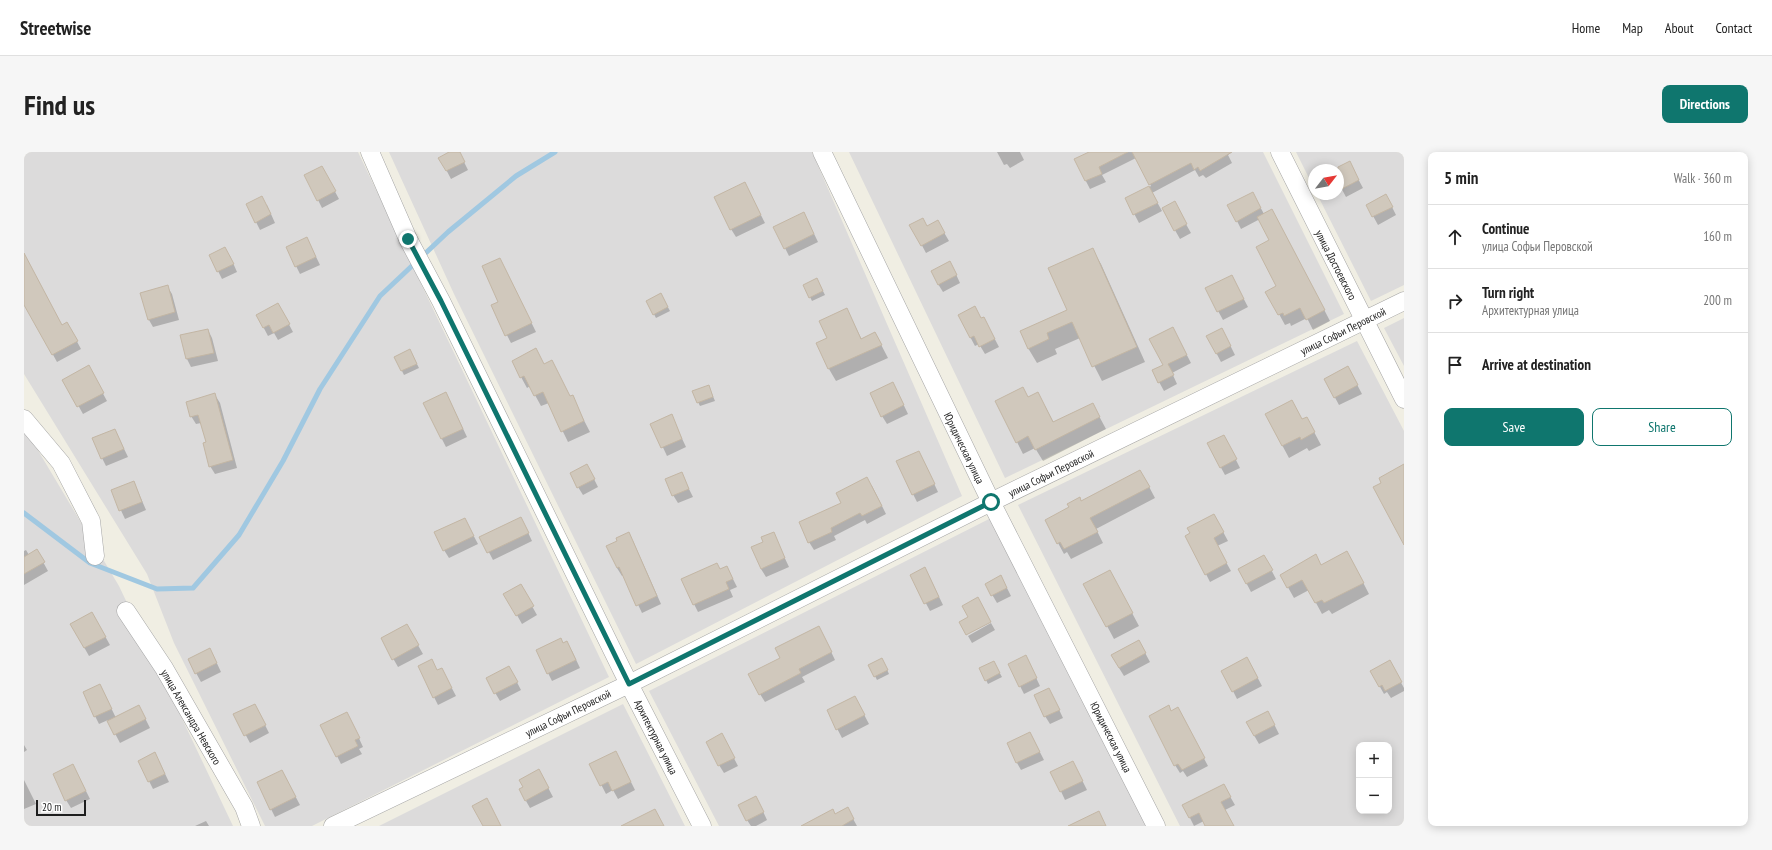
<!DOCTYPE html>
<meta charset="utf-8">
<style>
body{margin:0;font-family:"PT Sans Narrow",sans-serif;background:#f6f6f6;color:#222}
.controls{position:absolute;right:12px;bottom:12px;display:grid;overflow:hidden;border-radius:8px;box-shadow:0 2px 10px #0003}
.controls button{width:36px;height:36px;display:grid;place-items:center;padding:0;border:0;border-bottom:1px solid #e0e0e0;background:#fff;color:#222;font:20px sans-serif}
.compass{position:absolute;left:1284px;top:12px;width:36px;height:36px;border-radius:50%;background:#fff;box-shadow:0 2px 10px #0003;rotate:59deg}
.scale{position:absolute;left:12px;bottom:10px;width:50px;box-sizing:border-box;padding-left:4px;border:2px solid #1e1e1e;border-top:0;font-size:11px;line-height:14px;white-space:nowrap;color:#1e1e1e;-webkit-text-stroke:3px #fff;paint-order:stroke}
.stop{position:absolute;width:12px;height:12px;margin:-9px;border:3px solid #0f766e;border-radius:50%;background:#fff}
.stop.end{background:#0f766e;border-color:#fff;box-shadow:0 1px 4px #0008}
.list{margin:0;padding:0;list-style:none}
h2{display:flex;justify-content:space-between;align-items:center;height:52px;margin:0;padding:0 16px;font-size:17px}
h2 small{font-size:13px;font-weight:400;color:#767676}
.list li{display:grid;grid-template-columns:26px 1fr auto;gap:12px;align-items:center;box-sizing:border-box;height:64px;padding:0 16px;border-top:1px solid #e0e0e0}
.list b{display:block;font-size:15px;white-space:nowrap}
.list p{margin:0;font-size:13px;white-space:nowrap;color:#767676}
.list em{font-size:13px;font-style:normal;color:#767676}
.actions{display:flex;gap:8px;padding:12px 16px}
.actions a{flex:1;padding:9px 0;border:1px solid #0f766e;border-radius:8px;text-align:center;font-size:14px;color:#0f766e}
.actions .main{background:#0f766e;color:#fff}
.icon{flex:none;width:22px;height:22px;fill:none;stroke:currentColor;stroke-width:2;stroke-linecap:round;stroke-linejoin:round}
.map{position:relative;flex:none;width:1380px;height:674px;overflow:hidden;border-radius:8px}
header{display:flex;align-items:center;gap:24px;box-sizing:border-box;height:56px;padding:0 20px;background:#fff;border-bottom:1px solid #e0e0e0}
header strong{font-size:19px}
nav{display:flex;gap:22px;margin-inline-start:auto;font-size:14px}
.intro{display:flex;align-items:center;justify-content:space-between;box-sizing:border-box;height:96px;padding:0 24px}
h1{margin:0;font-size:28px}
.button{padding:10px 18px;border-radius:8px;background:#0f766e;color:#fff;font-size:14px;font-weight:700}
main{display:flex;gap:24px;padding:0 24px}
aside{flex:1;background:#fff;border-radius:8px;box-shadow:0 2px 10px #0003}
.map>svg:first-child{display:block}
</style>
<header>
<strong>Streetwise</strong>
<nav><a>Home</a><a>Map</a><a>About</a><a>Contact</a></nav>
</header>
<div class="intro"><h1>Find us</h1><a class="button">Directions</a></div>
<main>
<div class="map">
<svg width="1380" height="674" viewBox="0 0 1380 674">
<rect width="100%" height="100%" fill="#f0eee3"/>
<path fill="#dcdbdb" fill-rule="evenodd" d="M0 0H334L585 525 288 674H241L150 491 123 422 0 222Z
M365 0H788L938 344 612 512 430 142Z
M825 0H1239L1320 162 981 326Z
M1272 0H1380V133L1347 149 1293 42H1314V18H1290V36Z
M1380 166V214L1360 176Z
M1333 189 1380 279V674H1156L994 353ZM1335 593H1365V659H1335Z
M0 275 95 434 209 674H0Z
M967 366 1123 674H695L625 539Z
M599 552 661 674H355Z"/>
<path fill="#0003" d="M427 0H435L444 18 427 27 416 6Z
M973 0H996L1000 8 986 16 983 12 980 13Z
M1067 0H1208L1204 3 1208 11 1182 26 1179 23 1175 25 1171 18 1128 41 1138 59 1115 71 1102 46 1127 34 1112 6 1078 23 1082 30 1066 37 1051 8Z
M1325 10 1339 36 1322 45 1314 30V18H1310Z
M302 23 315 47 298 56 294 48Z
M725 40 741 71 712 85 707 77Z
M1233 49 1240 62 1254 69 1306 169 1289 178 1283 166 1267 174 1266 171 1261 173 1243 140 1254 135 1247 89 1236 67 1217 77 1213 69Z
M1150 51 1167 81 1156 87 1139 57Z
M1366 51 1372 63 1354 73 1343 53Z
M243 53 251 71 236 78 232 70Z
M784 69 794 90 765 104 761 96Z
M887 73 918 77 925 89 902 101Z
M283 86 296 113 276 122 272 114Z
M1068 97 1077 112 1121 210 1078 229 1056 186 1031 197 1033 202 1013 211 1004 196 1044 159Z
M0 102 38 174 43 171 57 197 33 210 0 150Z
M206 104 213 120 198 127 194 119Z
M480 115 512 180 487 191 468 154 476 150Z
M930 118 936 131 919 140 914 132Z
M795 131 801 143 788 149 786 145Z
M1212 132 1224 155 1199 168 1182 137Z
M143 134 148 142 155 168 129 175 125 168Z
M637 142 646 159 632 166 623 149Z
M254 152 269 180 254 188 250 181 244 184 233 163Z
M823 158 838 188 851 181 864 206 812 229 805 217 804 186Z
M935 164 957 168 964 174 975 195 961 202 955 192 951 194Z
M184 178 188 186 194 209 167 215 163 207Z
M1153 184 1167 211 1148 221 1153 232 1140 239 1129 219 1140 213Z
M1184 185H1202L1211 203 1197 210Z
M388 202 395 216 380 223 371 205Z
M520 213 546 245H548L566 280 544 290 525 251 517 254 506 234 503 236 497 225Z
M64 214 83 249 59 262 40 228Z
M1328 223 1338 242 1315 253 1301 227Z
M686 237 691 249 676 254 669 240Z
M873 239 884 262 863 272 858 264Z
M191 243 196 251 213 316 191 322 186 314 183 291 177 271 172 272 167 264Z
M1004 246 1021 254 1030 271 1075 264 1082 277 1019 309 1011 296 999 302 993 290Z
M426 249 443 285 422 295 400 252Z
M647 263 662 295 643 304 628 272Z
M1242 263 1278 268 1289 278 1297 293 1285 299 1283 296 1265 306Z
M91 278 104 305 82 314 78 306Z
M1184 292H1204L1216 316 1201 323Z
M899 308 914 340 893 350 889 342Z
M567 321 574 335 559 343 554 335Z
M657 321 669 345 654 351 649 343Z
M1122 329 1131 346 1072 377 1079 391 1047 407 1043 400 1040 402 1034 391 1057 350Z
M110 330 122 358 101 367 88 339Z
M848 334 862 362 843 372 841 368 810 384 812 388 790 398 785 390 818 352Z
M1190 363 1204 389 1193 394 1207 419 1186 430 1182 422Z
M501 374 508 389 469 408 457 385Z
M445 375 454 392 425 406 420 398Z
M749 381 765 415 742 425 737 417 740 391Z
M609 389 637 452 618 461 600 423 598 424 593 416Z
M2 398 5 403 13 399 24 419 0 433V399Z
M1240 404 1252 427 1227 440 1215 417Z
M1329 411 1345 442 1308 462 1305 458 1298 462 1285 438 1270 446 1257 423 1297 414Z
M703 415 713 435 706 438 709 445 674 460 670 452 696 418Z
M887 423 905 424 919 453 906 459Z
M1092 431 1115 474 1090 487 1061 433Z
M962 432H981L987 444 973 451Z
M496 433 513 463 498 472 481 442Z
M68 461 86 493 65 504 47 472Z
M967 471 971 478 948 491 944 484Z
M383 474 399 502 374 515 358 487Z
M799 483 811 508 778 525 781 530 741 550 736 542 757 506Z
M540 492 548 499 556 516 528 529 524 521Z
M1119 497 1126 510 1100 524 1095 516Z
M190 505 197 520 177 530 165 508Z
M1365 509 1380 536V539L1367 546 1363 540 1360 542 1347 519Z
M860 511 865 522 853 528 851 524Z
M1006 513 1016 534 1000 542 996 534Z
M972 514 978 525 964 532 962 528Z
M485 515 497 538 476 549 463 527Z
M1228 515 1238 534 1213 547 1209 539Z
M413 520 422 525 432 544 414 553 410 545Z
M76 533 92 566 119 562 126 576 96 591 84 568 75 572 71 564Z
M1029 545 1039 566 1026 572 1021 564Z
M835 553 845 572 818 586 804 559Z
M235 561 245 581 226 591 211 563Z
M1158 565 1184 614 1163 625 1159 619 1156 621 1151 613Z
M1248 568 1255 582 1235 592 1223 571Z
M327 569 339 595 335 597 338 602 317 612 313 604Z
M1006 581 1020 608 997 618 993 611Z
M702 591 714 614 700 621 695 613Z
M0 593 3 598 0 600Z
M596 608 611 638 594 647 589 638 582 642 567 613Z
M135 609 145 630 129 637 125 629Z
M1053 618 1063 638 1041 648 1028 620Z
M258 619 276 653 251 665 247 657Z
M53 621 66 647 47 656 42 648Z
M519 626 529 645 506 656 502 649Z
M0 628 12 652 0 657Z
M1204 641 1211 653 1201 658 1209 674H1182L1180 669 1170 674 1160 654Z
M736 653 743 668 732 674H727L723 668Z
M811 663 828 665 833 674H785Z
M182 669 185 674H171Z"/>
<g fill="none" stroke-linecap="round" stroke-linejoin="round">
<path stroke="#a0c8e1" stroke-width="5" d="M0 361 66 411 133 437 169 436 215 383 259 309 296 237 356 144 424 80 492 24 531 0"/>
</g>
<path fill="#d0c8bc" stroke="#c3b6a4" d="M425 0H436L441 10 422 19 414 6Z
M1065 0H1104L1075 15 1078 22 1061 29 1050 7Z
M1108 0H1208L1176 19 1174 15 1170 18 1167 11 1125 33Z
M1326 9 1335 28 1314 39V15Z
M298 14 312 39 293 49 280 23Z
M721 30 737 63 706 78 690 45Z
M1125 34 1134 51 1109 63 1101 46Z
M1229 40 1237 56 1212 70 1203 53Z
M1362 42 1369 55 1348 65 1342 53Z
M238 44 247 62 231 71 222 52Z
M1151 49 1163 72 1150 79 1138 56Z
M1248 57 1301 158 1282 168 1276 156 1260 164 1259 161 1254 163 1241 140 1252 134 1232 95 1245 88 1233 65Z
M780 60 790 82 760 97 749 75Z
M899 66 903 74 914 68 921 81 897 94 885 73Z
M283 85 292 105 271 115 262 95Z
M201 95 210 112 193 120 185 103Z
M1069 96 1113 195 1068 215 1048 170 1023 181 1025 187 1004 197 996 179 1043 158 1024 116Z
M0 101 38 173 43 170 54 189 28 203 0 153Z
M476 106 508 171 481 184 467 153 474 150 458 114Z
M926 109 933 123 914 133 907 119Z
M1208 123 1220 147 1193 160 1181 136Z
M793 126 799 139 785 146 779 133Z
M144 133 151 160 124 168 116 141Z
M637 141 644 155 629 163 622 149Z
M254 151 266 172 249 181 245 173 239 176 232 163Z
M951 154 957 166 960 165 971 187 955 195 950 184 946 186 934 163Z
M823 156 837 187 851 180 858 193 804 217 792 191 803 186 795 169Z
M1149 175 1163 203 1144 212 1150 223 1134 231 1128 218 1139 213 1125 187Z
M1198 176 1207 194 1192 202 1182 184Z
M184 177 190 201 162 207 156 183Z
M512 196 520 212 528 208 546 244 549 243 560 269 537 280 519 240 510 244 500 224 496 226 488 209Z
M386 197 393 212 377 219 370 205Z
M65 213 80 241 53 255 38 228Z
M1324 214 1334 233 1310 246 1300 227Z
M869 230 880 253 857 265 846 241Z
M685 233 689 245 673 251 668 239Z
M999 235 1004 245 1014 240 1029 270 1069 251 1076 265 1011 298 1004 284 992 291 971 249Z
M422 240 439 277 417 287 399 251Z
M191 241 209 308 185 315 179 291 182 290 174 263 166 265 162 250Z
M1268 248 1278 267 1283 265 1291 280 1277 288 1276 285 1258 294 1241 262Z
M648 262 658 287 637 296 626 272Z
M91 277 100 297 77 307 68 286Z
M1200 283 1213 307 1196 316 1183 291Z
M895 299 911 332 888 343 872 309Z
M563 312 571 327 553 336 546 321Z
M1380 312V393L1349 335 1357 331 1355 326Z
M1116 318 1126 335 1066 366 1074 380 1040 397 1036 390 1033 392 1021 368 1045 355 1043 352 1056 345 1057 349Z
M658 320 665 337 648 344 641 327Z
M843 325 858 354 838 364 836 361 807 376 808 380 784 391 775 370 817 351 812 341Z
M110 329 118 350 95 359 87 338Z
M1190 362 1200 380 1190 386 1203 411 1181 423 1161 384 1166 381 1163 376Z
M497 365 505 381 463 401 455 385Z
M441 366 450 384 419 399 410 380Z
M605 380 633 444 612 454 595 415 593 416 582 394 593 389 592 386Z
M750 380 761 406 737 417 727 395 739 390 737 385Z
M13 397 21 410 0 422V405Z
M1323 399 1340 431 1300 451 1298 448 1291 451 1278 428 1263 436 1256 423 1292 402 1297 413Z
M1240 403 1249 418 1222 432 1214 417Z
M693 411 696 417 703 414 709 427 702 430 705 437 669 453 657 427Z
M901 415 915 445 900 452 886 423Z
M1086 418 1109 461 1082 475 1059 432Z
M977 423 983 436 967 444 961 432Z
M497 432 510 454 492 464 479 442Z
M954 445 967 470 942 483 935 470 944 465 938 454Z
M68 460 82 485 60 496 46 472Z
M383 472 395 493 368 508 357 486Z
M795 474 808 500 775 517 777 521 735 543 724 522 756 506 751 496Z
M537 486 539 491 543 489 552 508 523 522 512 498Z
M1115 488 1122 501 1095 516 1087 503Z
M186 496 193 511 171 522 164 507Z
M1002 503 1013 526 995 535 984 512Z
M1223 505 1234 526 1208 540 1197 519Z
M858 506 864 518 850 525 844 513Z
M408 507 413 518 418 516 428 536 409 546 394 514Z
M1366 508 1378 530 1361 539 1358 533 1355 535 1346 519Z
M970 509 976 521 961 529 955 516Z
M485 514 494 530 470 542 462 526Z
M76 532 88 557 70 565 59 540Z
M1025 536 1036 558 1020 565 1010 543Z
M831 544 841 563 812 578 803 558Z
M231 552 242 573 220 584 209 562Z
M115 553 122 567 90 583 83 569Z
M1145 553 1147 559 1154 555 1181 606 1158 618 1154 612 1150 614 1125 564Z
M1244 559 1251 573 1230 584 1222 570Z
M323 560 336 586 331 588 334 594 312 605 296 573Z
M1006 580 1016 600 992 611 983 591Z
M698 581 711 606 694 614 682 590Z
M592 599 607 630 588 639 584 630 576 634 565 612Z
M131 600 141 622 124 630 114 609Z
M1049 609 1059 629 1036 640 1026 620Z
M49 612 62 639 41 649 29 622Z
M515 617 525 636 501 649 495 637 499 635 495 628Z
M258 618 272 645 246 658 233 630Z
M1200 632 1207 645 1197 650 1210 674H1181L1175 661 1165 666 1158 653Z
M732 644 740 660 722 669 714 653Z
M463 646 477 674H459L448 654Z
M824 655 830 667 818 674H777L809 657 811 662Z
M631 657 640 674H597Z
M1075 659 1082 674H1044Z"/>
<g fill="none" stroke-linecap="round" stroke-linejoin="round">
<g stroke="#a5a5a5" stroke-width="19">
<path id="minor" d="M346 0 384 87 417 149 605 532 678 674
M798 0 967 350 1132 674
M1256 0 1380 247
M0 267 37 311 67 369 71 404
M102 459 140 516 220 655 227 674
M309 674 605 532 967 350 1380 149"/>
</g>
<use href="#minor" stroke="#fff" stroke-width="18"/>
</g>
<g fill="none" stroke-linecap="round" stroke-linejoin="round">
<path stroke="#0f766e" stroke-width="5" d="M384 87 417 149 605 532 967 350"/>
</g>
<g text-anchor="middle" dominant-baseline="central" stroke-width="3" stroke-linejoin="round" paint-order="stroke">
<g font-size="11" fill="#1e1e1e" stroke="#fff">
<text transform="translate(1312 113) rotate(63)">улица Достоевского</text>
<text transform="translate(1319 179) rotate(-26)">улица Софьи Перовской</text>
<text transform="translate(940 296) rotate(64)">Юридическая улица</text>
<text transform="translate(1027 321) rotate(-26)">улица Софьи Перовской</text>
<text transform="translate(544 561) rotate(-26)">улица Софьи Перовской</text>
<text transform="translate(167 565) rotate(60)">улица Александра Невского</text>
<text transform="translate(632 585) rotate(63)">Архитектурная улица</text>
<text transform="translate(1087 585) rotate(63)">Юридическая улица</text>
</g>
</g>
</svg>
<div class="controls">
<button>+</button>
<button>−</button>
</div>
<svg class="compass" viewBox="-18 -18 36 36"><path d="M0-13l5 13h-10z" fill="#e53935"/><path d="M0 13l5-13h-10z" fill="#767676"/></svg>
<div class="scale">20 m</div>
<div class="stop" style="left:967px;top:350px"></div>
<div class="stop end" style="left:384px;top:87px"></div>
</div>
<aside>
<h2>5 min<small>Walk · 360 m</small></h2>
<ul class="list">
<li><svg class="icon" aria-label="ahead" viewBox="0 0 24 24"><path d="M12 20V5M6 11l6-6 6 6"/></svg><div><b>Continue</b><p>улица Софьи Перовской</p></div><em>160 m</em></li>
<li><svg class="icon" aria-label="right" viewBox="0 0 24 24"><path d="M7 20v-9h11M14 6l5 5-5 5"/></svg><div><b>Turn right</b><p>Архитектурная улица</p></div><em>200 m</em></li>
<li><svg class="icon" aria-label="arrive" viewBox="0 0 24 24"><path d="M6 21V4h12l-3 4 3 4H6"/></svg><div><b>Arrive at destination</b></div></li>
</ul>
<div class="actions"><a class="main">Save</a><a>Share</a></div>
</aside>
</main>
